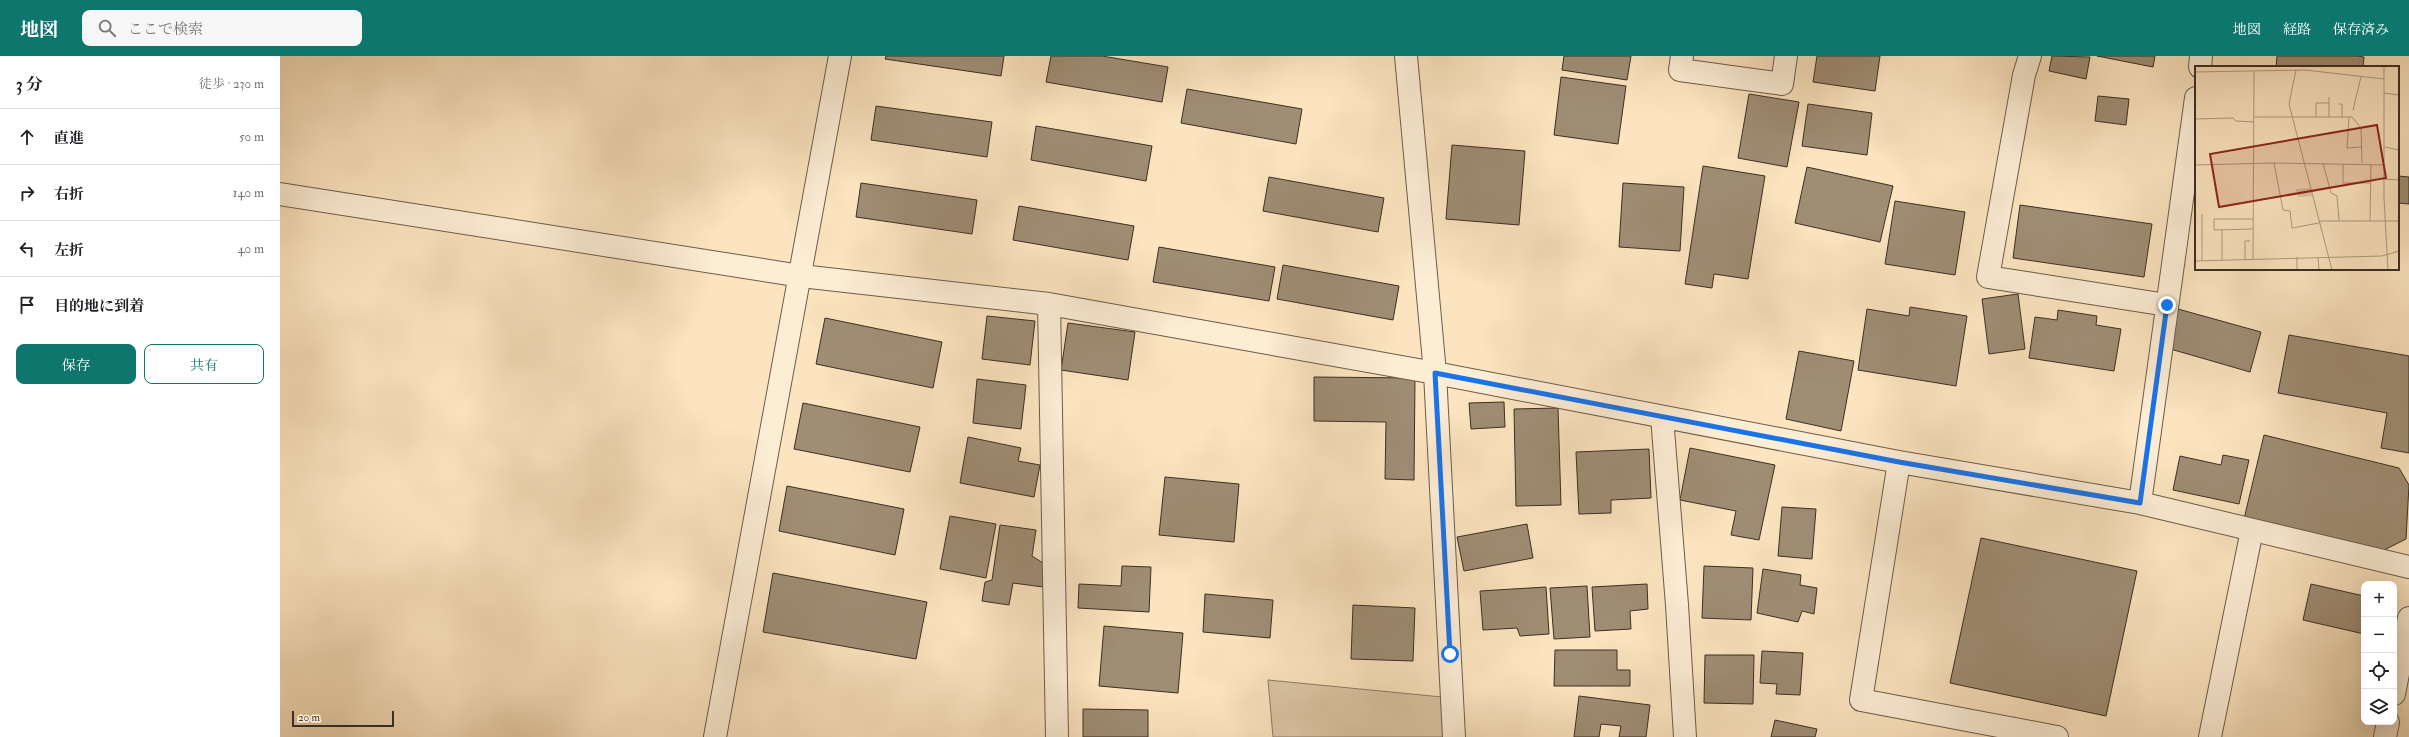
<!DOCTYPE html>
<html lang="ja">
<meta charset="utf-8">
<style>
body{margin:0;font-family:"IM FELL Double Pica","Noto Serif JP",serif;background:#f6f6f6;color:#202124}
.controls{position:absolute;right:12px;bottom:12px;display:grid;overflow:hidden;border-radius:8px;box-shadow:0 4px 16px #0002}
.controls button{width:36px;height:36px;display:grid;place-items:center;padding:0;border:0;border-bottom:1px solid #e0e0e0;background:#fff;color:#202124;font:20px sans-serif}
.scale{position:absolute;left:12px;bottom:10px;width:102px;box-sizing:border-box;padding-left:4px;border:2px solid #3c2e23;border-top:0;font-size:11px;line-height:14px;white-space:nowrap;color:#3c2e23;-webkit-text-stroke:3px #fcedd5;paint-order:stroke}
.stop{position:absolute;width:12px;height:12px;margin:-9px;border:3px solid #1a73e8;border-radius:50%;background:#fff}
.stop.end{background:#1a73e8;border-color:#fff;box-shadow:0 1px 4px #0008}
.list{margin:0;padding:0;list-style:none}
h2{display:flex;justify-content:space-between;align-items:center;height:52px;margin:0;padding:0 16px;font-size:17px}
h2 small{font-size:13px;font-weight:400;color:#757577}
.list li{display:grid;grid-template-columns:26px 1fr auto;gap:12px;align-items:center;box-sizing:border-box;height:56px;padding:0 16px;border-top:1px solid #e0e0e0}
.list b{display:block;font-size:15px;white-space:nowrap}
.list em{font-size:13px;font-style:normal;color:#757577}
.actions{display:flex;gap:8px;padding:12px 16px}
.actions a{flex:1;padding:9px 0;border:1px solid #0f766e;border-radius:8px;text-align:center;font-size:14px;color:#0f766e}
.actions .main{background:#0f766e;color:#fff}
.icon{flex:none;width:22px;height:22px;fill:none;stroke:currentColor;stroke-width:2;stroke-linecap:round;stroke-linejoin:round}
.map{position:relative;flex:none;width:2129px;height:681px;overflow:hidden}
header{display:flex;align-items:center;gap:24px;box-sizing:border-box;height:56px;padding:0 20px;background:#0f766e;color:#fff}
header strong{font-size:19px}
nav{display:flex;gap:22px;margin-inline-start:auto;font-size:14px}
.search{width:280px;height:36px;background:#f6f6f6;display:flex;align-items:center;gap:10px;box-sizing:border-box;padding:0 14px;border-radius:8px;color:#757577;font-size:15px}
main{display:flex}
aside{flex:1;background:#fff}
.map>svg:first-child{display:block}
</style>
<header>
<strong>地図</strong>
<div class="search"><svg class="icon" aria-label="search" viewBox="0 0 24 24"><circle cx="10" cy="10" r="6"/><path d="M15 15l6 6"/></svg>ここで検索</div>
<nav><a>地図</a><a>経路</a><a>保存済み</a></nav>
</header>
<main>
<aside>
<h2>3 分<small>徒歩 · 230 m</small></h2>
<ul class="list">
<li><svg class="icon" aria-label="ahead" viewBox="0 0 24 24"><path d="M12 20V5M6 11l6-6 6 6"/></svg><div><b>直進</b></div><em>50 m</em></li>
<li><svg class="icon" aria-label="right" viewBox="0 0 24 24"><path d="M7 20v-9h11M14 6l5 5-5 5"/></svg><div><b>右折</b></div><em>140 m</em></li>
<li><svg class="icon" aria-label="left" viewBox="0 0 24 24"><path d="M17 20v-9H6M10 6l-5 5 5 5"/></svg><div><b>左折</b></div><em>40 m</em></li>
<li><svg class="icon" aria-label="arrive" viewBox="0 0 24 24"><path d="M6 21V4h12l-3 4 3 4H6"/></svg><div><b>目的地に到着</b></div></li>
</ul>
<div class="actions"><a class="main">保存</a><a>共有</a></div>
</aside>
<div class="map">
<svg width="2129" height="681" viewBox="0 0 2129 681">
<rect width="100%" height="100%" fill="#fbe4bf"/>
<filter id="stains"><feTurbulence type="fractalNoise" baseFrequency=".005" numOctaves="4"/><feColorMatrix values="0 0 0 0 .2 0 0 0 0 .09 0 0 0 0 .02 0 0 0 .5 -.17"/></filter>
<radialGradient id="worn" r=".72"><stop offset=".6" stop-color="#630" stop-opacity="0"/><stop offset="1" stop-color="#630" stop-opacity=".3"/></radialGradient>
<path fill="#dbc5a4" stroke="#8c7a64" d="M988 624 1172 642 1174 681H993Z"/>
<path fill="#9f8d74" stroke="#3c2e23" d="M606 0H724L721 20 605 3Z
M771 0H822L888 11 882 46 766 26Z
M1284 0H1351L1347 24 1282 14Z
M1537 0H1600L1595 35 1533 26Z
M1772 0 1810 1 1806 23 1769 15Z
M1817 0H1875L1873 11Z
M1997 0H2077L2084 1 2083 11H1996Z
M1281 21 1346 30 1338 88 1274 79Z
M907 33 1022 53 1016 88 901 67Z
M1469 38 1519 46 1507 111 1458 102Z
M1818 40 1849 43 1846 69 1815 65Z
M1528 48 1592 57 1587 99 1522 90Z
M596 50 712 66 707 101 591 84Z
M756 70 872 90 866 125 751 104Z
M1172 89 1245 95 1239 169 1166 163Z
M1423 110 1485 120 1468 223 1434 218 1432 232 1405 228Z
M1527 111 1613 130 1600 186 1515 167Z
M2118 120 2129 121V148L2118 147Z
M989 121 1104 142 1098 176 983 155Z
M581 127 697 144 692 178 576 161Z
M1343 127 1404 131 1400 195 1339 191Z
M1615 145 1685 156 1675 219 1605 208Z
M1740 149 1872 168 1864 221 1733 202Z
M739 150 854 170 848 204 733 184Z
M879 191 995 211 989 245 873 226Z
M1003 209 1119 230 1113 264 997 243Z
M1738 238 1745 293 1709 298 1702 243Z
M1630 251 1687 260 1676 330 1578 314 1587 253 1629 260Z
M1898 253 1981 276 1970 316 1887 292Z
M1778 254 1817 260 1816 269 1841 273 1834 315 1749 302 1755 261 1777 264Z
M707 260 755 265 750 309 702 303Z
M545 262 662 286 653 332 536 308Z
M788 267 855 276 848 324 781 314Z
M2009 279 2129 300V397L2101 392 2107 357 1998 337Z
M1519 295 1574 305 1561 375 1506 363Z
M1034 321 1135 322 1134 424 1105 423 1106 366 1034 365Z
M697 323 746 329 741 373 693 367Z
M1224 346 1225 371 1191 373 1189 347Z
M523 347 640 371 630 416 514 393Z
M1278 352 1281 449 1236 450 1234 353Z
M1984 379 2119 412 2129 429 2126 483 2100 496 1964 463Z
M688 381 741 392 738 405 760 409 754 441 680 427Z
M1410 392 1495 409 1479 484 1451 479 1456 455 1400 444Z
M1369 393 1371 442 1331 444V457L1299 458 1296 396Z
M1943 399 1969 404 1959 448 1893 434 1900 400 1941 409Z
M885 421 959 428 954 486 879 479Z
M507 430 624 453 615 499 499 475Z
M1502 451 1536 453 1532 503 1498 500Z
M670 460 716 468 706 522 660 513Z
M1247 468 1253 502 1184 515 1177 481Z
M720 469 756 474 752 500 766 509 763 531 733 527 729 549 702 545 705 526 712 524Z
M1701 482 1857 515 1826 660 1670 627Z
M842 510 871 511 869 556 798 552 799 528 841 530Z
M1424 510 1473 512 1471 564 1422 562Z
M1483 513 1521 519 1520 529 1537 532 1534 558 1522 555 1518 566 1477 557Z
M493 517 647 546 636 603 483 576Z
M1367 528 1368 553 1350 555 1351 573 1315 575 1312 531Z
M2031 528 2084 540V578L2023 564Z
M1307 530 1310 581 1274 583 1270 532Z
M1266 531 1269 578 1240 580 1237 572 1203 574 1200 535Z
M925 538 993 544 990 582 923 576Z
M1073 549 1135 552 1133 605 1071 603Z
M824 570 903 577 898 637 819 630Z
M1275 594H1337V614H1350V630H1274Z
M1482 595 1523 597 1520 639 1496 638 1497 628 1480 627Z
M1425 599H1474L1473 648 1424 647Z
M1299 640 1370 649 1366 681H1339L1341 670 1321 668 1319 681H1294Z
M803 653 868 654V681H803Z
M1495 664 1537 673 1535 681H1491Z"/>
<g fill="none" stroke-linecap="round" stroke-linejoin="round">
<g stroke="#6c5c4a" stroke-width="24">
<path id="minor" d="M1126 0 1155 317 1174 681
M1402 0 1400 14 1502 28 1506 0
M1750 0 1744 19 1708 221 1887 249
M1920 11 1921 0
M0 138 521 220 769 248 1155 317 1619 406 1860 447 2129 511
M769 248 777 681
M1382 361 1397 549 1405 681
M1619 406 1581 644 1777 681
M1860 447 1916 42
M2114 638 2129 562
M435 681 560 0
M1930 681 1972 474
M2105 681 2108 666"/>
</g>
<use href="#minor" stroke="#fcedd5" stroke-width="22"/>
</g>
<g fill="none" stroke-linecap="round" stroke-linejoin="round">
<path stroke="#1a73e8" stroke-width="5" d="M1170 598 1155 317 1619 406 1860 447 1887 249"/>
</g>
<g transform="translate(1915 10)">
<rect width="204" height="204" fill="#fbe4bf"/>
<path d="M116 122 118 130 103 131 101 123Z" fill="#dbc5a4"/>
<path fill="none" stroke="#af9b81" stroke-width="1" d="M189 0V132L193 204M101 4 94 38 137 204M0 6 110 4 189 13M189 27 204 29M134 31V51M144 38H147V51M158 44 166 11M59 51H157L166 62 167 97M121 51V37H134M154 51 152 82 166 81M0 53 38 52 41 55 59 56M190 81 204 84M79 97 88 144 95 145 97 162 124 157M128 97 136 127 142 130 144 154M148 98V117H176M0 99 79 97 190 99M189 113 204 114M7 148V194M124 155H204M175 155 176 98M58 163 19 164V153H58M102 191V204M123 191 124 204M50 193V175H55M58 193 59 6M27 194V164M0 195 187 190 204 185"/>
<path fill="#8f2418" fill-opacity="0.15" stroke="#8f2418" stroke-width="2" d="M182 59 191 112 24 141 15 88Z"/>
<rect width="204" height="204" fill="none" stroke="#3c2e23" stroke-width="2"/>
</g>
<rect width="100%" height="100%" filter="url(#stains)"/>
<rect width="100%" height="100%" fill="url(#worn)"/>
</svg>
<div class="controls">
<button>+</button>
<button>−</button>
<button><svg class="icon" aria-label="locate" viewBox="0 0 24 24"><circle cx="12" cy="12" r="6"/><path d="M12 2v4M12 18v4M2 12h4M18 12h4"/></svg></button>
<button><svg class="icon" aria-label="layers" viewBox="0 0 24 24"><path d="M12 4l9 5-9 5-9-5zM3 14l9 5 9-5"/></svg></button>
</div>
<div class="scale">20 m</div>
<div class="stop" style="left:1170px;top:598px"></div>
<div class="stop end" style="left:1887px;top:249px"></div>
</div>
</main>
